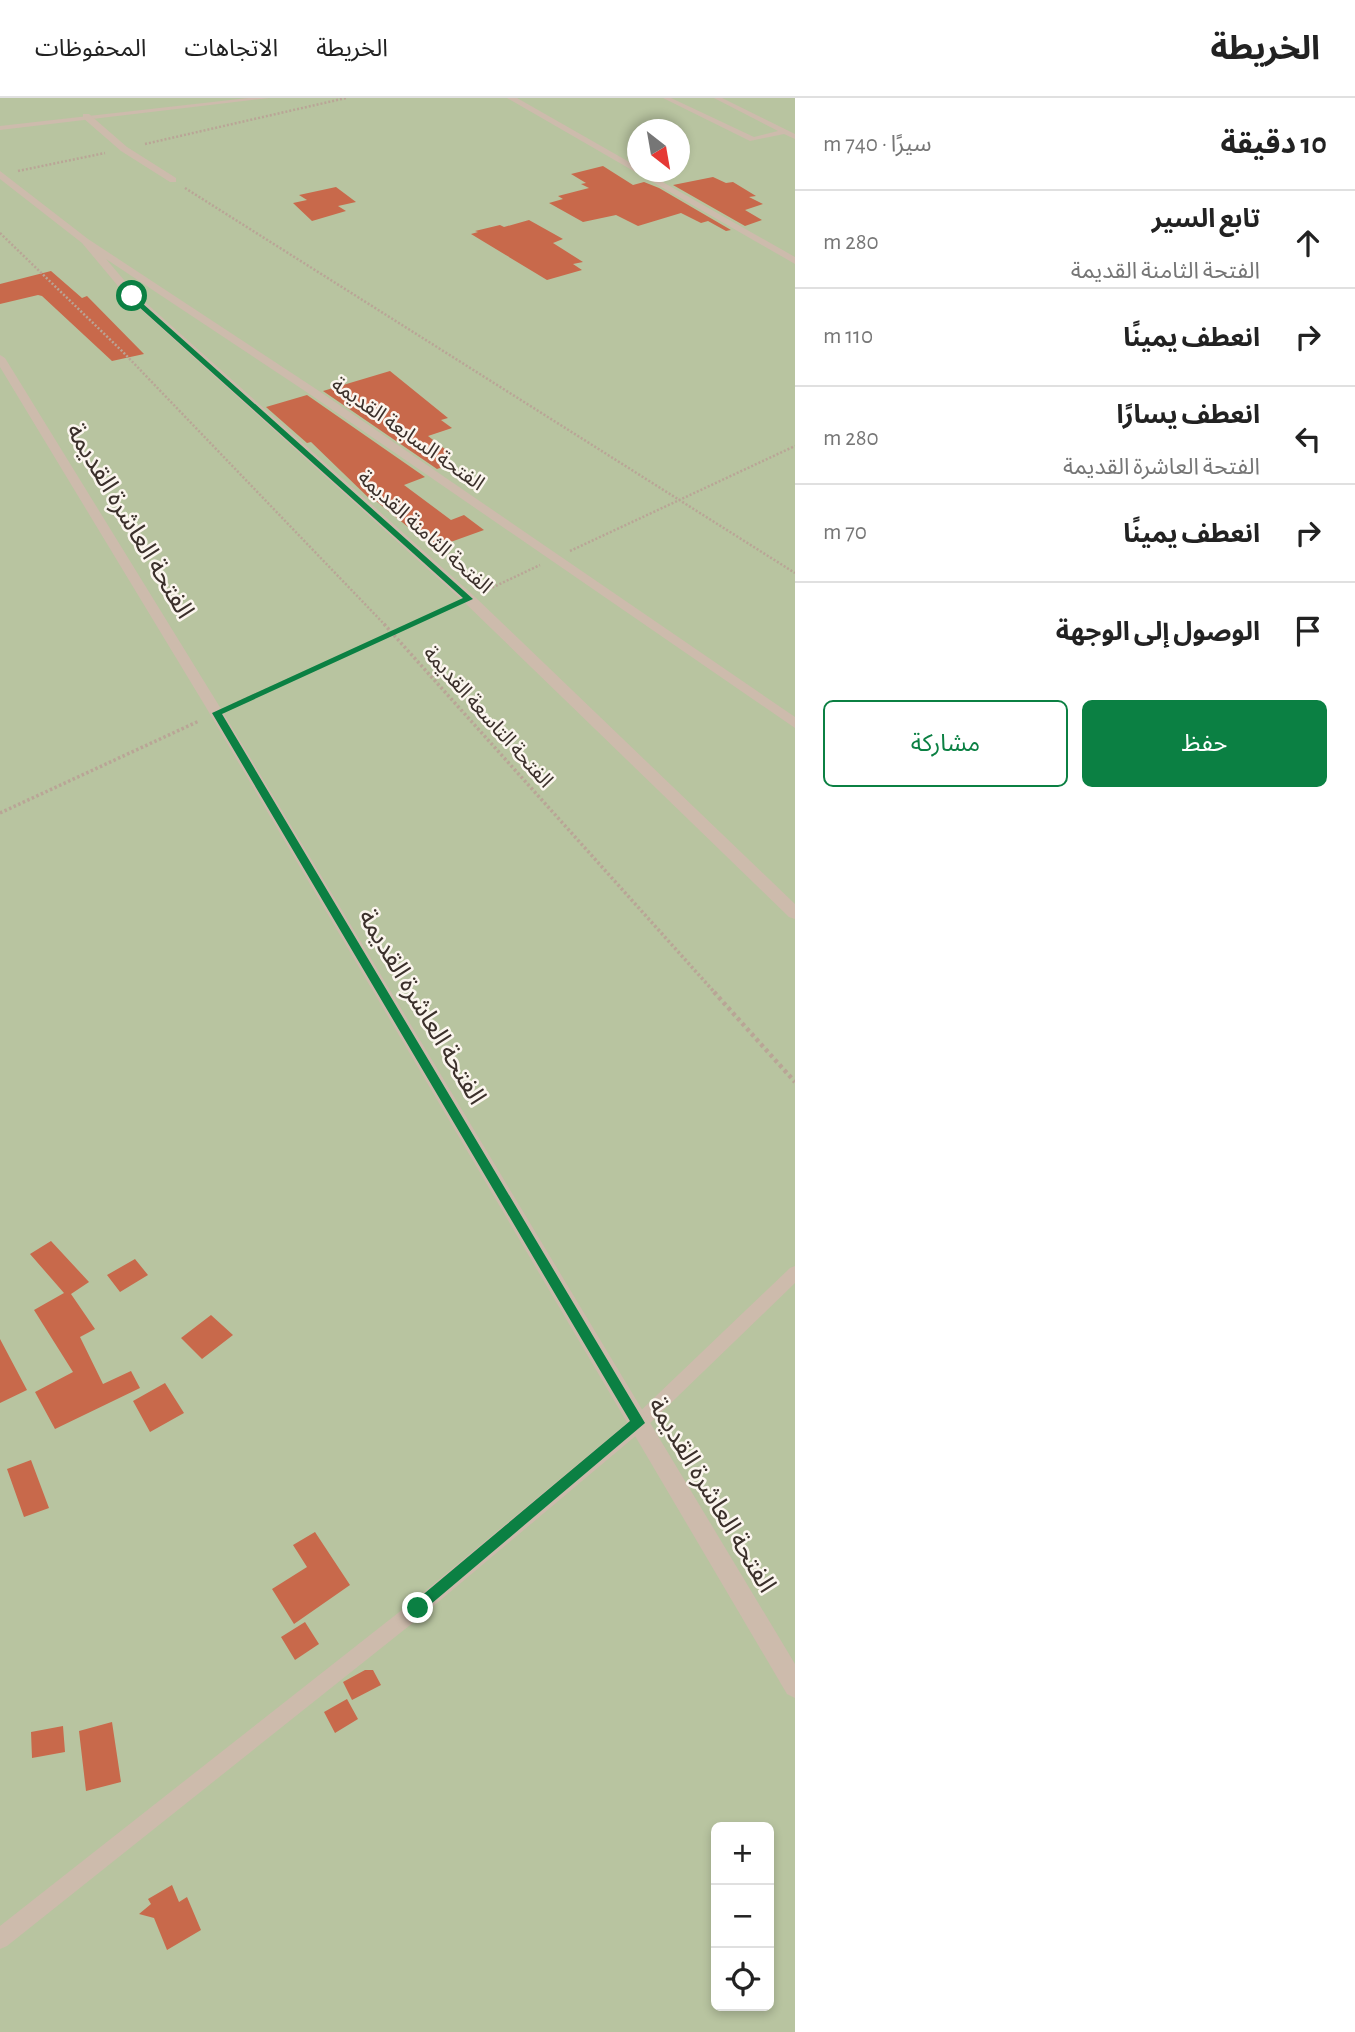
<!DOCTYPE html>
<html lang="ar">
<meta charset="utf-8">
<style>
body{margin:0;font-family:"Alegreya Sans","Noto Sans Arabic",sans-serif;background:#f2f2f2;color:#222;direction:rtl}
.controls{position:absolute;right:21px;bottom:21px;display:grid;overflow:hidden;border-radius:10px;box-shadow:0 4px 10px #0003}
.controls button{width:63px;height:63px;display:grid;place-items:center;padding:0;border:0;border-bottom:2px solid #e0e0e0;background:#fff;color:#222;font:35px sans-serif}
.compass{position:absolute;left:627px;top:21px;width:63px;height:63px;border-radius:50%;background:#fff;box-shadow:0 4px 10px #0003;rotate:149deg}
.stop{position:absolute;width:21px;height:21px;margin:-16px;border:5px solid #0b8043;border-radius:50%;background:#fff}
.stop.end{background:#0b8043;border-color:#fff;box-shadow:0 2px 7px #0008}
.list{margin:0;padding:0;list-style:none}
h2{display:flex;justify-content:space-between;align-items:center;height:91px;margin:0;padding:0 28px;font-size:30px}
h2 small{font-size:23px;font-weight:400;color:#767676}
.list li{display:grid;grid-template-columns:46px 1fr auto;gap:21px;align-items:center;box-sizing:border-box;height:98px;padding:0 28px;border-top:2px solid #e0e0e0}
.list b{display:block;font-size:26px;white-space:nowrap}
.list p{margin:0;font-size:23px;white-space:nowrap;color:#767676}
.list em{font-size:23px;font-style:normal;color:#767676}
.actions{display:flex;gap:14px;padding:21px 28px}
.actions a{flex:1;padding:16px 0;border:2px solid #0b8043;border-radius:10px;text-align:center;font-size:24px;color:#0b8043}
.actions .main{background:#0b8043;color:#fff}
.icon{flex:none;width:38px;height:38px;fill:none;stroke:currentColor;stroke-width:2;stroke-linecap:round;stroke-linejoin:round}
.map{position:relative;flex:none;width:795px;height:1934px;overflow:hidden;direction:ltr}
header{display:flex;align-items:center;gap:42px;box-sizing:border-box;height:98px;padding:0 35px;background:#fff;border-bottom:2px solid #e0e0e0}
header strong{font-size:33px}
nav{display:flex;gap:38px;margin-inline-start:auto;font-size:24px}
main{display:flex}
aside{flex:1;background:#fff}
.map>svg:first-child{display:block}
</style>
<header>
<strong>الخريطة</strong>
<nav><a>الخريطة</a><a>الاتجاهات</a><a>المحفوظات</a></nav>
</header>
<main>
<aside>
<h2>10 دقيقة<small>سيرًا · 740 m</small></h2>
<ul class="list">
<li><svg class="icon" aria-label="ahead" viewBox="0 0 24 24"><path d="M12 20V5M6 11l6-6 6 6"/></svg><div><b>تابع السير</b><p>الفتحة الثامنة القديمة</p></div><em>280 m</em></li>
<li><svg class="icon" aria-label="right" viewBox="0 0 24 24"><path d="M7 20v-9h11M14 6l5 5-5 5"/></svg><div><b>انعطف يمينًا</b></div><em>110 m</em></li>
<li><svg class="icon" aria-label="left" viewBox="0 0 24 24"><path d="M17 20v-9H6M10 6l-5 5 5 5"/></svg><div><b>انعطف يسارًا</b><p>الفتحة العاشرة القديمة</p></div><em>280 m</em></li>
<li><svg class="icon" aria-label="right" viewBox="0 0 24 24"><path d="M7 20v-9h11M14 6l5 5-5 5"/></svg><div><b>انعطف يمينًا</b></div><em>70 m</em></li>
<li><svg class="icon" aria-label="arrive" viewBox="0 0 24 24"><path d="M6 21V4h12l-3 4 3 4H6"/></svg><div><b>الوصول إلى الوجهة</b></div></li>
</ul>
<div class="actions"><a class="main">حفظ</a><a>مشاركة</a></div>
</aside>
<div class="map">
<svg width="795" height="1934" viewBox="0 0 795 1934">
<rect width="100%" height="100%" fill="#f4ebe1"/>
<path fill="#b8c4a0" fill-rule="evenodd" d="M0 0H795V1934H0ZM638 32H680V74H638ZM716 1729H769V1908H716Z"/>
<path fill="#c8694b" d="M603 68 633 87 644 84 659 90 731 132 726 133 708 123 701 125 681 115 638 128 616 117 583 124 549 105 563 101 558 98 589 90 581 86 586 85 571 76Z
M713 79 726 85 733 84 756 98 749 99 763 106 745 112 762 122 745 128 673 87Z
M336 89 356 104 338 108 346 113 312 123 293 105 307 102 299 97Z
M529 122 563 141 553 145 583 164 573 166 582 172 547 182 471 136 478 134 475 133 500 127 504 129Z
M51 173 82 200 87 198 144 256 112 263 42 198 38 197 0 206V186Z
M390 273 448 320 441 322 452 330 428 338 450 355 436 360 446 368 437 371 323 293Z
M307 297 425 379 404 387 451 422 464 417 484 432 434 450 376 403 373 404 311 344 307 345 266 309Z
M51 1143 89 1184 71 1196 95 1231 80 1239 103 1286 131 1273 140 1290 55 1331 35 1294 73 1274 34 1212 64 1195 30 1156Z
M135 1161 148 1177 120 1194 107 1177Z
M211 1217 233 1237 202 1261 181 1240Z
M0 1241 27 1292 0 1305Z
M165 1285 184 1315 150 1334 133 1303Z
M31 1362 49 1410 24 1419 7 1371Z
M315 1434 350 1487 294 1526 272 1491 307 1469 293 1447Z
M305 1524 319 1546 295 1562 281 1539Z
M365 1572H373L381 1587 352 1602 343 1584Z
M347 1601 358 1621 335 1635 324 1614Z
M112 1624 121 1684 86 1693 79 1633Z
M63 1628 65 1654 32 1660 31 1634Z
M172 1787 179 1804 187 1799 201 1832 167 1852 154 1820 139 1816 151 1806 148 1801Z"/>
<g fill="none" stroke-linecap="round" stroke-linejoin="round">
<path stroke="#b9a596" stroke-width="2.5" stroke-dasharray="2 2" stroke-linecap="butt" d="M145 46 346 0
M18 73 105 55
M185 90 795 475
M0 135 123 254 386 528
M570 453 795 348
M485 493 540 467
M409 528 451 509"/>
<path stroke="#b9a596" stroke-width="3.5" stroke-dasharray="2.5 2.5" stroke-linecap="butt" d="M384 526 716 896
M233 607 413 526
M0 715 199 623"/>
<path stroke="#b9a596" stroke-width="4.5" stroke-dasharray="3.5 3.5" stroke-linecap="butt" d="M714 894 795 984"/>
<path fill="#cdbbac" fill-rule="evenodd" d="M248 0H269L0 32V28Z
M663 0H671L754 39 778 33 714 0H722L795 36V41L784 36 750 43Z
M795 1168V1185L645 1330 424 1516 7 1848 0 1851V1828L412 1504 633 1320 790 1170Z"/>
<path fill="#cdbbac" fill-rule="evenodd" d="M507 0H517L638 69V74H645L795 159V166Z
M83 16H89L127 49 176 80V84H170L121 53 83 20Z
M0 73 88 141 316 291 795 619V630L308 295 106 161 136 196 474 498 795 806V821L789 819 464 504 128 200 82 145 0 81Z
M0 257 5 260 218 606 795 1566V1600L787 1596 204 606 0 269Z"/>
</g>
<path fill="#0b8043" d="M132 196 473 501 222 616 645 1325 418 1517 413 1515 410 1510 413 1505 630 1323 212 615 463 500 129 200Z"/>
<g text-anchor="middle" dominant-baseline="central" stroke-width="5" stroke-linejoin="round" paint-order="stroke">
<g font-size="21" fill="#3b302b" stroke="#fbf5ee">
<text transform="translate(408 336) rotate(35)">الفتحة السابعة القديمة</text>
<text transform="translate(425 434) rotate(42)">الفتحة الثامنة القديمة</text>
<text transform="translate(488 619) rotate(48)">الفتحة التاسعة القديمة</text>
</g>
<g font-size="26" fill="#3b302b" stroke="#fbf5ee">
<text transform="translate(130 423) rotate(59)">الفتحة العاشرة القديمة</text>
<text transform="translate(422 909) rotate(59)">الفتحة العاشرة القديمة</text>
<text transform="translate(712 1397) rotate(59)">الفتحة العاشرة القديمة</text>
</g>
</g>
</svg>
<div class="controls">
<button>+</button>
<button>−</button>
<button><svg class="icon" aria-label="locate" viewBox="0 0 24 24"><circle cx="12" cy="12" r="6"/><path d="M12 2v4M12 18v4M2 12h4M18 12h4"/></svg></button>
</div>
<svg class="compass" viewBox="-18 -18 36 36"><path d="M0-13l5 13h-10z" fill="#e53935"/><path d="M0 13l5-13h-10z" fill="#767676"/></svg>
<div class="stop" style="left:132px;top:198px"></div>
<div class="stop end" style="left:418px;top:1510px"></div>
</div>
</main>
